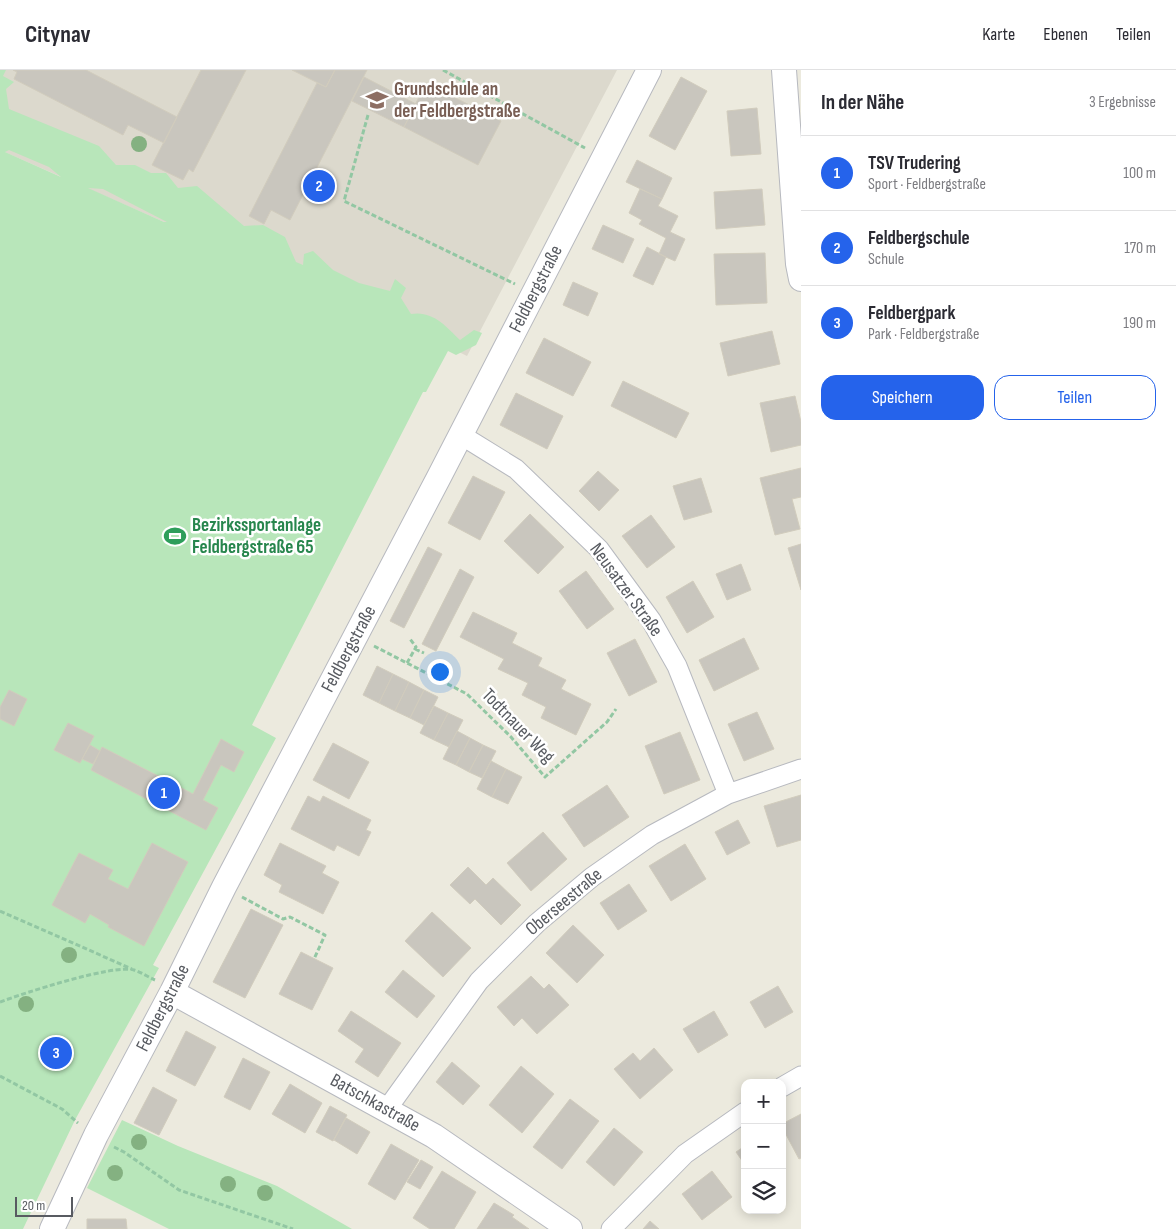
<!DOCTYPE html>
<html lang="de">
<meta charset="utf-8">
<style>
body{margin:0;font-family:"Sofia Sans Condensed",sans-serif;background:#f7f7f7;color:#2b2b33}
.controls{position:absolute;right:15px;bottom:15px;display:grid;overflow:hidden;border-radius:10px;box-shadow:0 2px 12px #0003}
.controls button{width:45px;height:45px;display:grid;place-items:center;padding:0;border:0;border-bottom:1px solid #e1e1e2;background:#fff;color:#2b2b33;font:25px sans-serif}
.scale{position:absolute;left:15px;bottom:12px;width:58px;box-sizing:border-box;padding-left:5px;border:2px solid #585b61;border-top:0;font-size:14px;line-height:18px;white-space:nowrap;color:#585b61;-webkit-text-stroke:4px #fff;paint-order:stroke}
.you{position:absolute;left:439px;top:601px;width:18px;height:18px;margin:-12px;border:4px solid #fff;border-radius:50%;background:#1a73e8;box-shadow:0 0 0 8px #1a73e833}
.badge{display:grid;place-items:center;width:32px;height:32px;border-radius:50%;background:#2563eb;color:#fff;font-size:16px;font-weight:700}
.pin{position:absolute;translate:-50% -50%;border:2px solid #fff;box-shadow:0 1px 5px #0006}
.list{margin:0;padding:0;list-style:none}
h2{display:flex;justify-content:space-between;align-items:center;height:65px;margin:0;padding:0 20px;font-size:21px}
h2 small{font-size:16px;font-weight:400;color:#7c7c81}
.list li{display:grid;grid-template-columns:32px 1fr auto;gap:15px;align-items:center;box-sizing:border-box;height:75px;padding:0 20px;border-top:1px solid #e1e1e2}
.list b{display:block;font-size:19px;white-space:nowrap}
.list p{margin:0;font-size:16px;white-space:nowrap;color:#7c7c81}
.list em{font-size:16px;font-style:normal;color:#7c7c81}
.actions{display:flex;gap:10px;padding:15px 20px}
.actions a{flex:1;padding:11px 0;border:1px solid #2563eb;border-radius:15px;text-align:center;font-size:18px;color:#2563eb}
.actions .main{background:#2563eb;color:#fff}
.icon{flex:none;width:28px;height:28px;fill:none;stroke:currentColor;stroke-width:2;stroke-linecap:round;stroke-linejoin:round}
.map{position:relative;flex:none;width:801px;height:1159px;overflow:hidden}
header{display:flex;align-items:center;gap:30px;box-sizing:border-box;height:70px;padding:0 25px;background:#fff;border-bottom:1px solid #e1e1e2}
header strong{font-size:24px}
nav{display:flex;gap:28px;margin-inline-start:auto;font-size:18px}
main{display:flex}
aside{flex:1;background:#fff}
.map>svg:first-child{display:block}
</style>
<header>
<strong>Citynav</strong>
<nav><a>Karte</a><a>Ebenen</a><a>Teilen</a></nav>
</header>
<main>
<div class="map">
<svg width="801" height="1159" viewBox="0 0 801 1159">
<rect width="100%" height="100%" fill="#eceade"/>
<path fill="#dcd9cd" d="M0 0H617L467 286 212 159 164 152 0 80Z"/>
<path fill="#b8e6ba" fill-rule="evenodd" d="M0 0H6L3 6 14 12 6 19 9 39 99 76 116 95H135L151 103H166L178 118 197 116 244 156 263 155 285 167 296 192 303 195 304 184 313 181 333 200 359 213 390 221 395 209 406 218 401 228 411 244C432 240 446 256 460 270L474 260 482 263 476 275 456 285 448 281 426 322H423L252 655 276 668 153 895 159 898 75 1050 23 1159H0ZM9 80 49 97 61 107 5 82ZM88 118 103 119 167 152H164Z
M122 1050 178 1076 277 1116 352 1159H169L87 1118Z"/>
<path fill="#c9c6be" stroke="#d1ccbd" d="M13 0H86L177 47 164 73 128 55 123 65 14 9 17 2Z
M201 0H246L193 102 189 99 183 110 152 95Z
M292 0H335L326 17Z
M335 0H367L290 150 271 140 264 154 249 146 317 13 326 17Z
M364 7 416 34 404 57 352 31Z
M681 7 707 21 675 80 649 66Z
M426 13 501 51 478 95 404 57Z
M757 38 761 84 731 86 727 41Z
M637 90 672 108 662 129 626 112Z
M640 119 662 129 658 136 678 146 670 162 685 169 675 191 659 184 666 168 639 154 642 150 629 143Z
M762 119 765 155 716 159 714 122Z
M603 155 634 169 623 193 592 179Z
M647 177 666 187 653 215 633 206Z
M765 183 767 233 716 235 714 184Z
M573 212 598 223 588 246 563 235Z
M772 261 780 294 728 306 720 273Z
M544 268 591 292 573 326 526 303Z
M623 311 689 343 676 368 611 336Z
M516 323 563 346 547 379 500 355Z
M795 326 801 352V375L771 382 760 333Z
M801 398V427L792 429 800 459 775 465 760 408Z
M598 401 619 420 599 441 579 421Z
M473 406 505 422 480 470 448 453Z
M701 408 712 442 684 450 673 416Z
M530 444 564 477 538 504 504 471Z
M651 445 675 477 647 498 622 466Z
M801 474V520L788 478Z
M428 477 442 484 404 558 390 551Z
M741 494 751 520 727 530 716 504Z
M460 499 474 507 436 581 422 574Z
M586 501 614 539 587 559 559 521Z
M693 511 714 547 687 563 666 527Z
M473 542 517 563 512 573 542 588 538 596 566 610 561 619 591 634 576 665 541 648 546 637 522 625 528 613 498 599 504 589 460 567Z
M744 568 759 599 714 621 699 590Z
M635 569 657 612 629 626 607 583Z
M377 596 393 604 379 633 363 625Z
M393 604 409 612 395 641 379 633Z
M409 612 424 620 410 648 395 641Z
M9 620 27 629 14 656 0 649V637Z
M424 620 438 627 424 655 410 648Z
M434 636 448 643 434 670 420 663Z
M757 642 774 679 744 691 728 654Z
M448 643 463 650 449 677 434 670Z
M68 653 94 666 80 693 54 680Z
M457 661 470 668 456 695 443 689Z
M680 662 700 710 664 724 645 676Z
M470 668 483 675 469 702 456 695Z
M221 669 244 682 234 702 221 695 203 730 218 738 206 760 91 700 102 677 193 724Z
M333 673 369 692 349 729 313 710Z
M90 675 100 681 93 694 82 689Z
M483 675 496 681 482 708 469 702Z
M491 691 506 699 492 727 477 719Z
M506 699 522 707 508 734 492 727Z
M607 715 629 747 584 777 562 745Z
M801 725V770L777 777 764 736Z
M308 726 320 732 323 726 371 750 366 760 371 762 359 786 337 775 334 781 291 759Z
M738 750 750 773 727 785 715 762Z
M543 762 567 789 531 821 507 793Z
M152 773 188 792 144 876 108 857 109 855 90 844 85 853 52 835 79 783 113 800 108 809 128 819Z
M280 773 326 796 322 803 339 812 323 844 279 822 282 815 264 805Z
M685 774 706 809 671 831 649 796Z
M468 797 486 815 493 808 521 835 501 855 475 829 470 834 450 815Z
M629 814 647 841 618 860 600 833Z
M251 839 283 855 245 928 213 912Z
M432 842 471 878 443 907 405 871Z
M573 855 604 885 577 913 546 883Z
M301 882 333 898 312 940 279 924Z
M403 900 435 926 417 948 385 922Z
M531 906 544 919 549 914 569 935 537 964 522 948 514 956 497 937Z
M778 916 793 942 765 958 750 932Z
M351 941 401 973 378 1007 355 992 364 979 338 961Z
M714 941 728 965 698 983 683 959Z
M186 961 216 977 195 1016 166 1001Z
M654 978 673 1000 640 1029 614 999 633 983 640 991Z
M243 988 270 1002 250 1040 224 1027Z
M452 992 480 1016 463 1035 436 1012Z
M521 996 554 1024 522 1063 489 1035Z
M290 1014 322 1033 305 1063 272 1044Z
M153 1017 177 1030 159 1065 134 1053Z
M570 1029 599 1051 562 1099 533 1077Z
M330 1036 347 1045 333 1071 316 1062Z
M801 1044V1088L799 1089 782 1057V1054Z
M346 1048 370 1062 357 1084 334 1070Z
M614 1058 643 1082 614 1116 586 1092Z
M391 1074 419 1090 395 1130 368 1114Z
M745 1076V1095L736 1082Z
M421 1090 433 1097 420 1119 407 1112Z
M442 1101 476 1122 454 1159H430L413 1148Z
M712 1101 732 1127 702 1150 682 1124Z
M494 1133 514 1145 512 1147 529 1159H477Z
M87 1149H126L127 1159H87Z
M650 1151 659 1159H643Z"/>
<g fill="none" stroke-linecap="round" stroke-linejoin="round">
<g stroke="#b7b9bf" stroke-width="21">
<path id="minor" d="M461 365 516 399 599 479 651 550 677 596 728 724
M782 1017 801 1006
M387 1039 479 911 537 853 592 807 652 765 728 724 801 699
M611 1159 685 1084 745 1042"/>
</g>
<g stroke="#b7b9bf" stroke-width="26">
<path id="tertiary" d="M784 0 798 194 801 209
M172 922 434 1066 570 1159
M52 1159 96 1065 172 922 224 817 439 407 649 0"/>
</g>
<path stroke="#92c7a3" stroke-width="3" stroke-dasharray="5 2.5" stroke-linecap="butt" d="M443 0 585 78
M368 45 344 131 515 214
M374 576 467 624 511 667 545 707 607 652 616 639
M415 579 424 583
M407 593 416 577 410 569
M242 827 283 849 290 847 325 865 314 889
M0 841 132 899
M0 932C24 923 113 894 134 900 141 902 148 907 155 910
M0 1006 62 1039 78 1053
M114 1077 124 1082 179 1120 293 1159"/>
<use href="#minor" stroke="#fff" stroke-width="19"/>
<use href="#tertiary" stroke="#fff" stroke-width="24"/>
</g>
<g fill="#84b181">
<circle cx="139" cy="74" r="8"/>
<circle cx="69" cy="885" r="8"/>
<circle cx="26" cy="934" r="8"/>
<circle cx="139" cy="1072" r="8"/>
<circle cx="115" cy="1103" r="8"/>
<circle cx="228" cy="1114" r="8"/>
<circle cx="265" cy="1123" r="8"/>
</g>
<defs>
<g id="school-bare" transform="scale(1.725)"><path d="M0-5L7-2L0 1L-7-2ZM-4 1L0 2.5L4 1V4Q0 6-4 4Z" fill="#8d6e63" stroke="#fff" stroke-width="2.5" paint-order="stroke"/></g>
<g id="stadium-bare" transform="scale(1.725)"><path d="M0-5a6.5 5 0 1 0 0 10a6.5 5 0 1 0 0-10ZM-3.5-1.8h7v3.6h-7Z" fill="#2e9e5b" stroke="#fff" stroke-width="2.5" paint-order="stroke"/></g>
</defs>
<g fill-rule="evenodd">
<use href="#school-bare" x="377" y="30"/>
<use href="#stadium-bare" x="175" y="466"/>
</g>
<g text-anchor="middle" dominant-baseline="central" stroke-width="5" stroke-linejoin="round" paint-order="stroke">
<g font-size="19" font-weight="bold" fill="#785e54" stroke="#fff" text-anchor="start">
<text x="394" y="19">Grundschule an<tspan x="394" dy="22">der Feldbergstraße</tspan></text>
</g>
<g font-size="19" fill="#585b61" stroke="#fff">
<text transform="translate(536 219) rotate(-63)">Feldbergstraße</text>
<text transform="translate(626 520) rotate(54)">Neusatzer Straße</text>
<text transform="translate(349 579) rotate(-62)">Feldbergstraße</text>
<text transform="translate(518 656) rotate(46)">Todtnauer Weg</text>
<text transform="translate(564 832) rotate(-40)">Oberseestraße</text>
<text transform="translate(163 938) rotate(-63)">Feldbergstraße</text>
<text transform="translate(375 1033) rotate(29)">Batschkastraße</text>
</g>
<g font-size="19" font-weight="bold" fill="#27864d" stroke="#fff" text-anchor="start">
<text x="192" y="455">Bezirkssportanlage<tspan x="192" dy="22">Feldbergstraße 65</tspan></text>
</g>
</g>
</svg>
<div class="controls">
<button>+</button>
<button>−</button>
<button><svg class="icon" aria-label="layers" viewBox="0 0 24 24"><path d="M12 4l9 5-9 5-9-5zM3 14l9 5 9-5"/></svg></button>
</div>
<div class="scale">20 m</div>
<div class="you"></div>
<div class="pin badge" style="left:164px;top:723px">1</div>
<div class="pin badge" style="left:319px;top:116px">2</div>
<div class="pin badge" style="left:56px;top:983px">3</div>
</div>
<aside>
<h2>In der Nähe<small>3 Ergebnisse</small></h2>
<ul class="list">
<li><span class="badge">1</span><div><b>TSV Trudering</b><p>Sport · Feldbergstraße</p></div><em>100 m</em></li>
<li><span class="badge">2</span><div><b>Feldbergschule</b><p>Schule</p></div><em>170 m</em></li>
<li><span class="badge">3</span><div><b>Feldbergpark</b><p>Park · Feldbergstraße</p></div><em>190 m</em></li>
</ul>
<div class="actions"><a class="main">Speichern</a><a>Teilen</a></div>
</aside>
</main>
